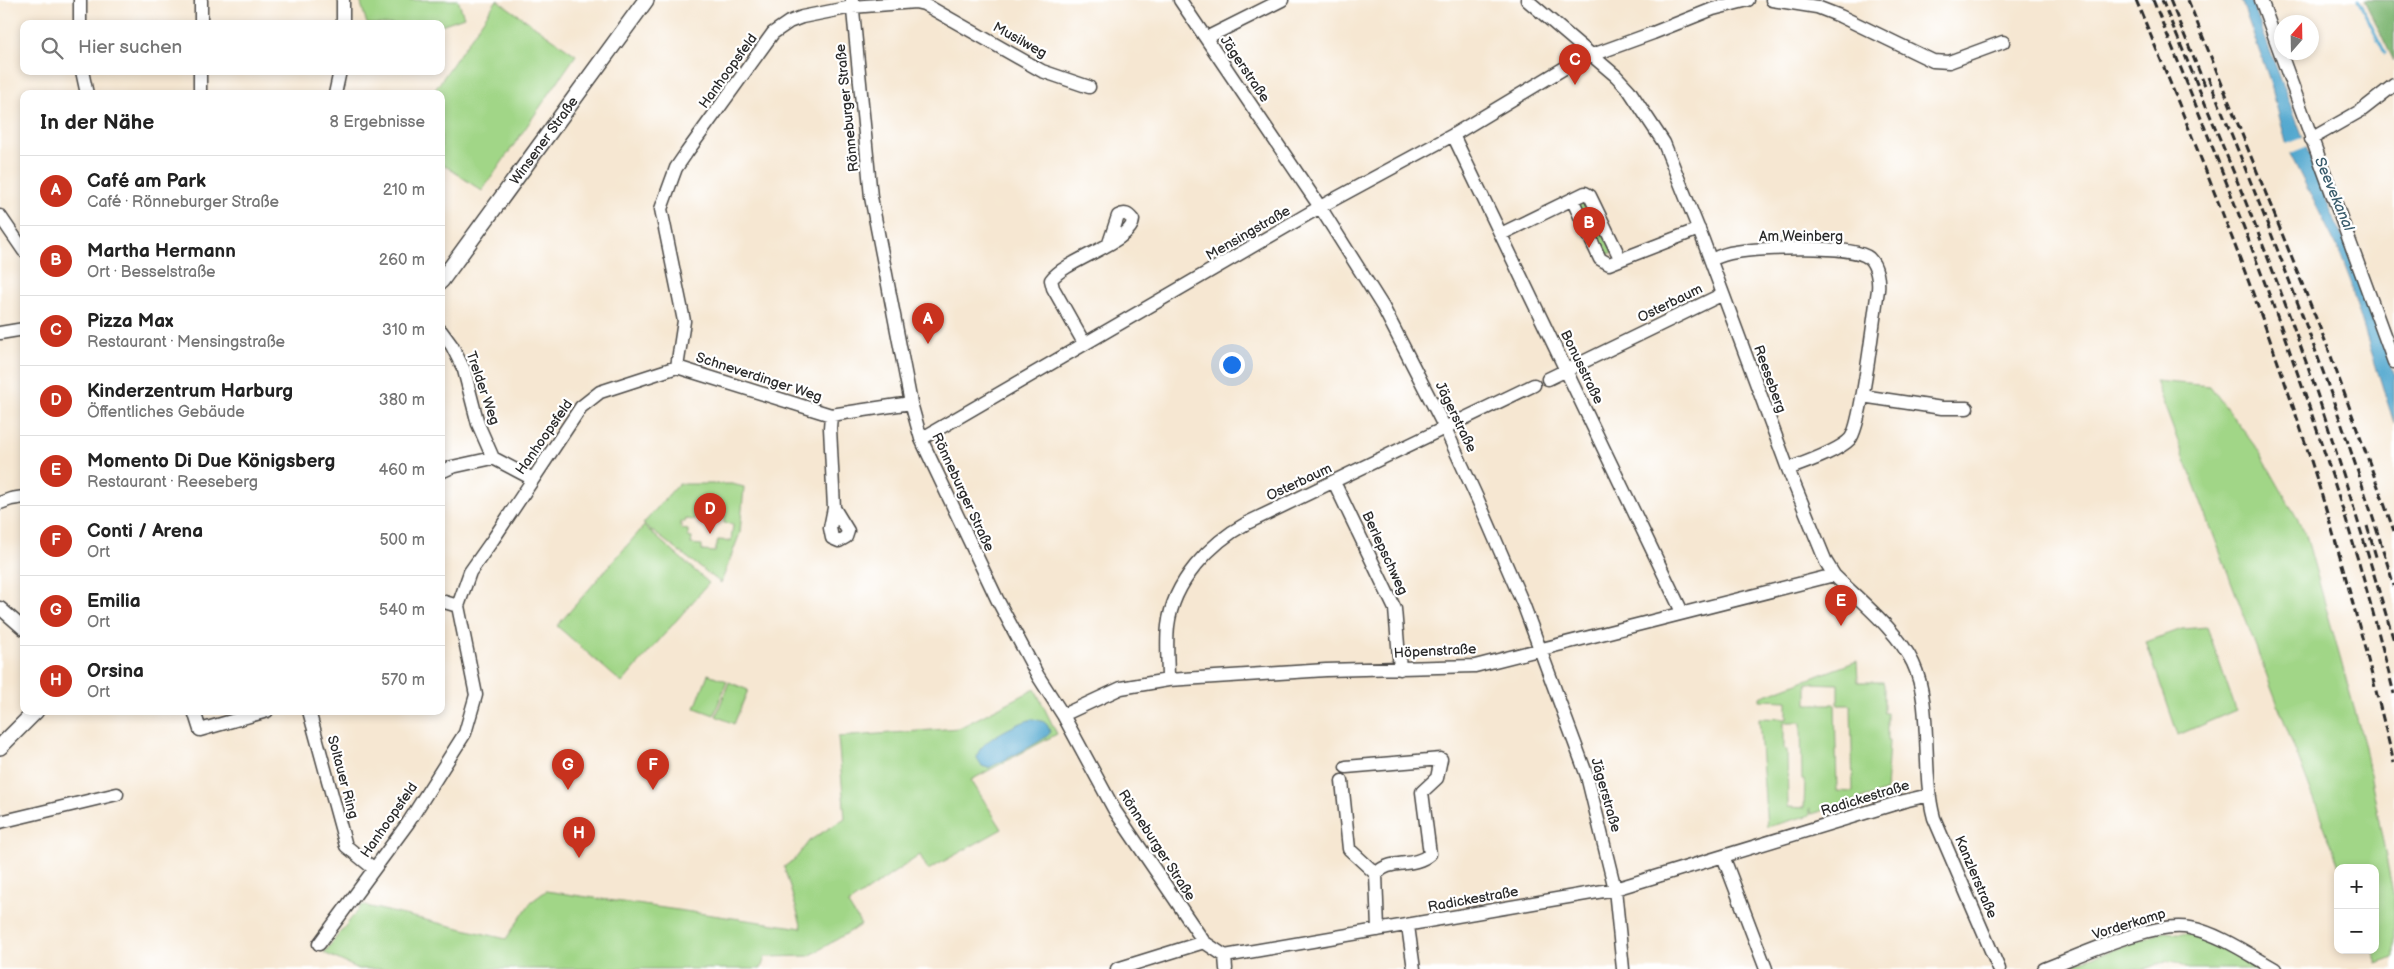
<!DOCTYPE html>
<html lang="de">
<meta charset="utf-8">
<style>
body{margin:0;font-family:"Balsamiq Sans",sans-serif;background:#f6f6f6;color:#222}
.controls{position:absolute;right:15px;bottom:15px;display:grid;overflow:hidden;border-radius:10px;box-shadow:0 2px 8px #0003}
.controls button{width:45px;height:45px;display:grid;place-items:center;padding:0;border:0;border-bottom:1px solid #e0e0e0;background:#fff;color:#222;font:25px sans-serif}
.compass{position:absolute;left:2274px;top:15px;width:45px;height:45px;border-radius:50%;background:#fff;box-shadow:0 2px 8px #0003;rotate:20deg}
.you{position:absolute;left:1231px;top:364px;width:18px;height:18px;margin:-12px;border:4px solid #fff;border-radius:50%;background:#1a73e8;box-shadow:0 0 0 8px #1a73e833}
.badge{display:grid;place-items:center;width:32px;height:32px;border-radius:50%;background:#c8321e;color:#fff;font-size:16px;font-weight:700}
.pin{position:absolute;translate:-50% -41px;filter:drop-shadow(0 1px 2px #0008)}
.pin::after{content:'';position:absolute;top:26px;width:18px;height:15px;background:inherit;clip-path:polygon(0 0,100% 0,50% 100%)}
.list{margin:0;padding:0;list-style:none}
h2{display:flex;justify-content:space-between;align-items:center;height:65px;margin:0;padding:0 20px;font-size:21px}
h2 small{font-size:16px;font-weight:400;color:#767676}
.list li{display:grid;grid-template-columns:32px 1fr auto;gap:15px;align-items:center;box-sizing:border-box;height:70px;padding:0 20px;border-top:1px solid #e0e0e0}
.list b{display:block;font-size:19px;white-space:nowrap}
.list p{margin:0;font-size:16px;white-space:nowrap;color:#767676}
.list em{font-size:16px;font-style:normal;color:#767676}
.icon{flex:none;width:28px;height:28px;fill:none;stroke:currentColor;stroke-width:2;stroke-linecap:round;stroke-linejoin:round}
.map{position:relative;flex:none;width:2394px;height:969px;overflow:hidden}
.search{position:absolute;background:#fff;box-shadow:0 2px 8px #0003;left:20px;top:20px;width:425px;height:55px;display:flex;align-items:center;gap:12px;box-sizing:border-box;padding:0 18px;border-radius:10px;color:#767676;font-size:19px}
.panel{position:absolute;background:#fff;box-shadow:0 2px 8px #0003;left:20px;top:90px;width:425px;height:625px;border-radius:10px}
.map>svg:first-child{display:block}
</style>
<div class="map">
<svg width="2394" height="969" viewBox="0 0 2394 969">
<rect width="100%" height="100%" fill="#fff"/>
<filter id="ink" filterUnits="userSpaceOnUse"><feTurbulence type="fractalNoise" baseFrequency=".02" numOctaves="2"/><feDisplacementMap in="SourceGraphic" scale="10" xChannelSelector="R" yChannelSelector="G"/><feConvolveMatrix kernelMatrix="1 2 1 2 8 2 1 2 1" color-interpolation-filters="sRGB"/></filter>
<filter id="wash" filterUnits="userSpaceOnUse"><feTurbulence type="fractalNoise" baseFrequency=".0096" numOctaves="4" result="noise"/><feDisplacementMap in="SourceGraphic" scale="20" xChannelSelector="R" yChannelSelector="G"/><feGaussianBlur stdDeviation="1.12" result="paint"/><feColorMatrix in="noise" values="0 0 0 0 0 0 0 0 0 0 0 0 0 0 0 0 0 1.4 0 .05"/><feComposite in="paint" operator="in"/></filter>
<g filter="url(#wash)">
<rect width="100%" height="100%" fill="#f6e7d2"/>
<path fill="#a1d687" stroke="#668059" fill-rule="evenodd" d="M360 0H458L464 17 441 25 367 24Z
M497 0 576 55 482 191 441 163V94H432Z
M1587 197 1613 252 1601 258 1575 203Z
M2155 381 2210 386 2260 453 2305 532 2365 747 2394 899V958L2377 964 2372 950H2375V868H2340Z
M678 484H732L744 487 740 533 721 583 643 524ZM699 510 725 513 724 523 733 524 731 541 718 540 715 552 702 551V545L691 544 692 538 688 537V530L681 529V522H685V519L694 520 695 514H699Z
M644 526 709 583 622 683 557 626Z
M2207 627 2236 710 2178 735 2146 642 2182 629Z
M1857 661 1858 682H1883L1884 685V713H1887V741H1889L1886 791 1812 814 1810 808V815L1767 827 1759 718 1787 719V701L1760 700V697ZM1807 683 1838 684V705H1851L1853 792 1837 791 1835 704H1807ZM1784 722H1801L1802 779 1805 780 1804 808 1788 807 1787 750H1784Z
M708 674 727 681 714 715 695 708Z
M729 682 748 690 734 724 716 716Z
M1035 689 1057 734 971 780 1002 829 928 870 920 855 848 904 861 925 809 956 765 957 761 969H359L324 953 362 905 506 939 531 902 546 891 802 928 784 867 796 858 809 841 845 818 838 737 959 728Z
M2163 932 2202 935 2265 969H2189L2177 962 2168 961 2145 969H2059Z"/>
<path fill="#80b774" stroke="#567150" d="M2364 0H2394V61Z"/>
<path fill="#53a8cf" stroke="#3f6a7d" d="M2241 0H2251L2325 197 2372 307 2394 377V423L2353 294 2352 285 2340 253 2288 150 2270 81Z
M1033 719C1044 721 1048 722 1050 733 1046 740 999 763 988 768L982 766 977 758C976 742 1019 722 1033 719Z"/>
<path fill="#f6e7d2" d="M2305 137 2308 146 2288 154 2284 145Z"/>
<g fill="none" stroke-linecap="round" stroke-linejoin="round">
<path stroke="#53a8cf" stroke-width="3" d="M2358 0 2385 53"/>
</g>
</g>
<g filter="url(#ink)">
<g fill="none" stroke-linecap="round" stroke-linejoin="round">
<g stroke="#494744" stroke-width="15">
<path id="minor" d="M80 0V24
M852 0 871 197 911 403 921 439 997 599 1038 676 1063 715 1115 811 1204 942
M1180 0 1320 207 1383 307 1445 428 1478 500 1524 606 1587 776 1615 889 1623 969
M1527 0 1616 76 1629 90 1664 143 1703 240 1788 469 1826 562 1834 575C1859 600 1898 631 1913 663 1933 705 1921 771 1934 818L1999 969
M1772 0 1817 7 1840 16 1933 61 1949 62 2003 42
M2261 0 2394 362
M201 24V0
M343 24V0
M1206 38 1282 0
M82 71 87 94
M200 94V71
M335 94 340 71
M1453 135 1682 612
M2311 139 2362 110 2394 85
M1572 199 1600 259 1609 264 1699 229
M0 216 24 251
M1501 234 1585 193 1590 196 1620 258
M1711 260C1719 256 1727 253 1736 252 1758 248 1853 244 1869 258 1877 266 1879 280 1878 290 1874 314 1862 426 1850 439 1839 451 1804 463 1788 469
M441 331 452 346 464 370 478 424 493 458 533 479
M0 333 24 329
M1084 343 1053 288 1051 280C1065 260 1132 242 1133 220 1128 214 1125 212 1118 216L1109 243
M677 367 684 321 661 209 676 168 687 152 773 33 789 22 802 17 852 7 915 2 924 4 1042 71 1089 87
M677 367 831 415 911 403
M1548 379 1723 294
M1862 396 1942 408H1967
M831 415 830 428 834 508 830 528 832 538 839 541 846 537 848 531 834 508
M921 439 1320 207 1453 135 1576 61 1653 33 1713 9 1748 0
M441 472 452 467 493 458
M1334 482 1395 609 1400 669
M0 503 11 499 24 497
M441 601 458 606
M0 608 24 629
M1168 680C1168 662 1166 644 1168 626 1173 582 1210 543 1247 523L1534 385
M194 711 200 730 267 711
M309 711 346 846 373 868
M1063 715 1121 688 1168 680 1326 670 1475 666 1834 575
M1342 781 1349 849 1376 874C1389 858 1413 869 1430 854L1422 792 1437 778 1441 759 1346 767
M0 822 117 794
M1723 856 1766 969
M1376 874 1378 930
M1408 926 1414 969
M319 944 408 823 465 733 476 695 458 606 470 572 494 538 581 407 600 392 677 367
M1225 956 1226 969
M1117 969 1204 942 1225 956 1615 889 1904 801 1929 795
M2044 969C2079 956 2154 920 2190 928 2218 933 2250 955 2275 969"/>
</g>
<g stroke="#494744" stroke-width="18">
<g id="major">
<path id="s1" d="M441 281 646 0"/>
<path d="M0 747 36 711"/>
</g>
</g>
<use href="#minor" stroke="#fff" stroke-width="12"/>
<use href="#major" stroke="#fff" stroke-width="15"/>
<path stroke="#2b2b2b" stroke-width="3" stroke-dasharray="8 4" stroke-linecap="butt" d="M2136 0C2191 132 2245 265 2291 400 2332 520 2364 641 2394 763
M2153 0C2246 227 2336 455 2394 694
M2162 0C2209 114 2259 228 2300 345 2335 442 2364 542 2394 641
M2170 0 2206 88
M2188 0 2328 348 2394 531
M2208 77C2277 244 2342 412 2394 586
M2367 526 2377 560"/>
</g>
</g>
<g text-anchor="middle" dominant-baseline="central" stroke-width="4.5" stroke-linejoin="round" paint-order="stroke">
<g font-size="14" fill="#2b2b2b" stroke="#fff">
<text transform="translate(1020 40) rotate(29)">Musilweg</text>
<text transform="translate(1245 69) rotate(56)">Jägerstraße</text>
<text transform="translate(728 71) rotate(-54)">Hanhoopsfeld</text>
<text transform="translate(847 108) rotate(-96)">Rönneburger Straße</text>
<text stroke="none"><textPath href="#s1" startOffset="174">Winsener Straße</textPath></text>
<text transform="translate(1248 233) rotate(-30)">Mensingstraße</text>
<text x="1801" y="236">Am Weinberg</text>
<text transform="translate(1670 303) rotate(-26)">Osterbaum</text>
<text transform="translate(1582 367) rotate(64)">Bonusstraße</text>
<text transform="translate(759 377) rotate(18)">Schneverdinger Weg</text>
<text transform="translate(1770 379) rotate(70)">Reeseberg</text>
<text transform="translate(483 388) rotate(71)">Trelder Weg</text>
<text transform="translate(1456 417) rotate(64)">Jägerstraße</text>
<text transform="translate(544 437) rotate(-55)">Hanhoopsfeld</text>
<text transform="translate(1299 482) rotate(-25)">Osterbaum</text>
<text transform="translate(963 492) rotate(65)">Rönneburger Straße</text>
<text transform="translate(1385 553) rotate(65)">Berlepschweg</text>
<text transform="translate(1435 651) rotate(-3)">Höpenstraße</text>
<text transform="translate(343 777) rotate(75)">Soltauer Ring</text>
<text transform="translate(1606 795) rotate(74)">Jägerstraße</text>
<text transform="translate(1865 798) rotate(-17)">Radickestraße</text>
<text transform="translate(389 820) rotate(-55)">Hanhoopsfeld</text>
<text transform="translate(1157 845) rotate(57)">Rönneburger Straße</text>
<text transform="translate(1976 877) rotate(67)">Kanzlerstraße</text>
<text transform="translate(1473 899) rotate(-10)">Radickestraße</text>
<text transform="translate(2129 924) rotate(-17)">Vorderkamp</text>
</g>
<g font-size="15" font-style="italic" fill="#3b5d6d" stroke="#fff">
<text transform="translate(2334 194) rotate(67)">Seevekanal</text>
</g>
</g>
</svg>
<div class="controls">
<button>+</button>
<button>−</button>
</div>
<svg class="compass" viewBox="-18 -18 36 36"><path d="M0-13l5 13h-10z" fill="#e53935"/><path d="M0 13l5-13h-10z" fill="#767676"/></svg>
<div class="you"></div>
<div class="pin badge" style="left:928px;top:344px">A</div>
<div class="pin badge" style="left:1589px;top:248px">B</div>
<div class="pin badge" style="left:1575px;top:85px">C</div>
<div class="pin badge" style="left:710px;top:534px">D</div>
<div class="pin badge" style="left:1841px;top:626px">E</div>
<div class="pin badge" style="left:653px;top:790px">F</div>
<div class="pin badge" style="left:568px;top:790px">G</div>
<div class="pin badge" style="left:579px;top:858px">H</div>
<div class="search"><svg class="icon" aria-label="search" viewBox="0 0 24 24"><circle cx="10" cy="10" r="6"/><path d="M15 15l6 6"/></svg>Hier suchen</div>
<section class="panel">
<h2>In der Nähe<small>8 Ergebnisse</small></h2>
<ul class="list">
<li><span class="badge">A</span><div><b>Café am Park</b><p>Café · Rönneburger Straße</p></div><em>210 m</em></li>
<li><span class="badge">B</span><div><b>Martha Hermann</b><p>Ort · Besselstraße</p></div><em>260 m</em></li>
<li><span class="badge">C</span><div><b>Pizza Max</b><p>Restaurant · Mensingstraße</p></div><em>310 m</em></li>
<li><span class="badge">D</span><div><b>Kinderzentrum Harburg</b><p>Öffentliches Gebäude</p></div><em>380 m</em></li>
<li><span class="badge">E</span><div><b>Momento Di Due Königsberg</b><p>Restaurant · Reeseberg</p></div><em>460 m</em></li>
<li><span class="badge">F</span><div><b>Conti / Arena</b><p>Ort</p></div><em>500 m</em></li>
<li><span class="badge">G</span><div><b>Emilia</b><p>Ort</p></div><em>540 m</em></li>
<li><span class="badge">H</span><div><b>Orsina</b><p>Ort</p></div><em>570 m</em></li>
</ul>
</section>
</div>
